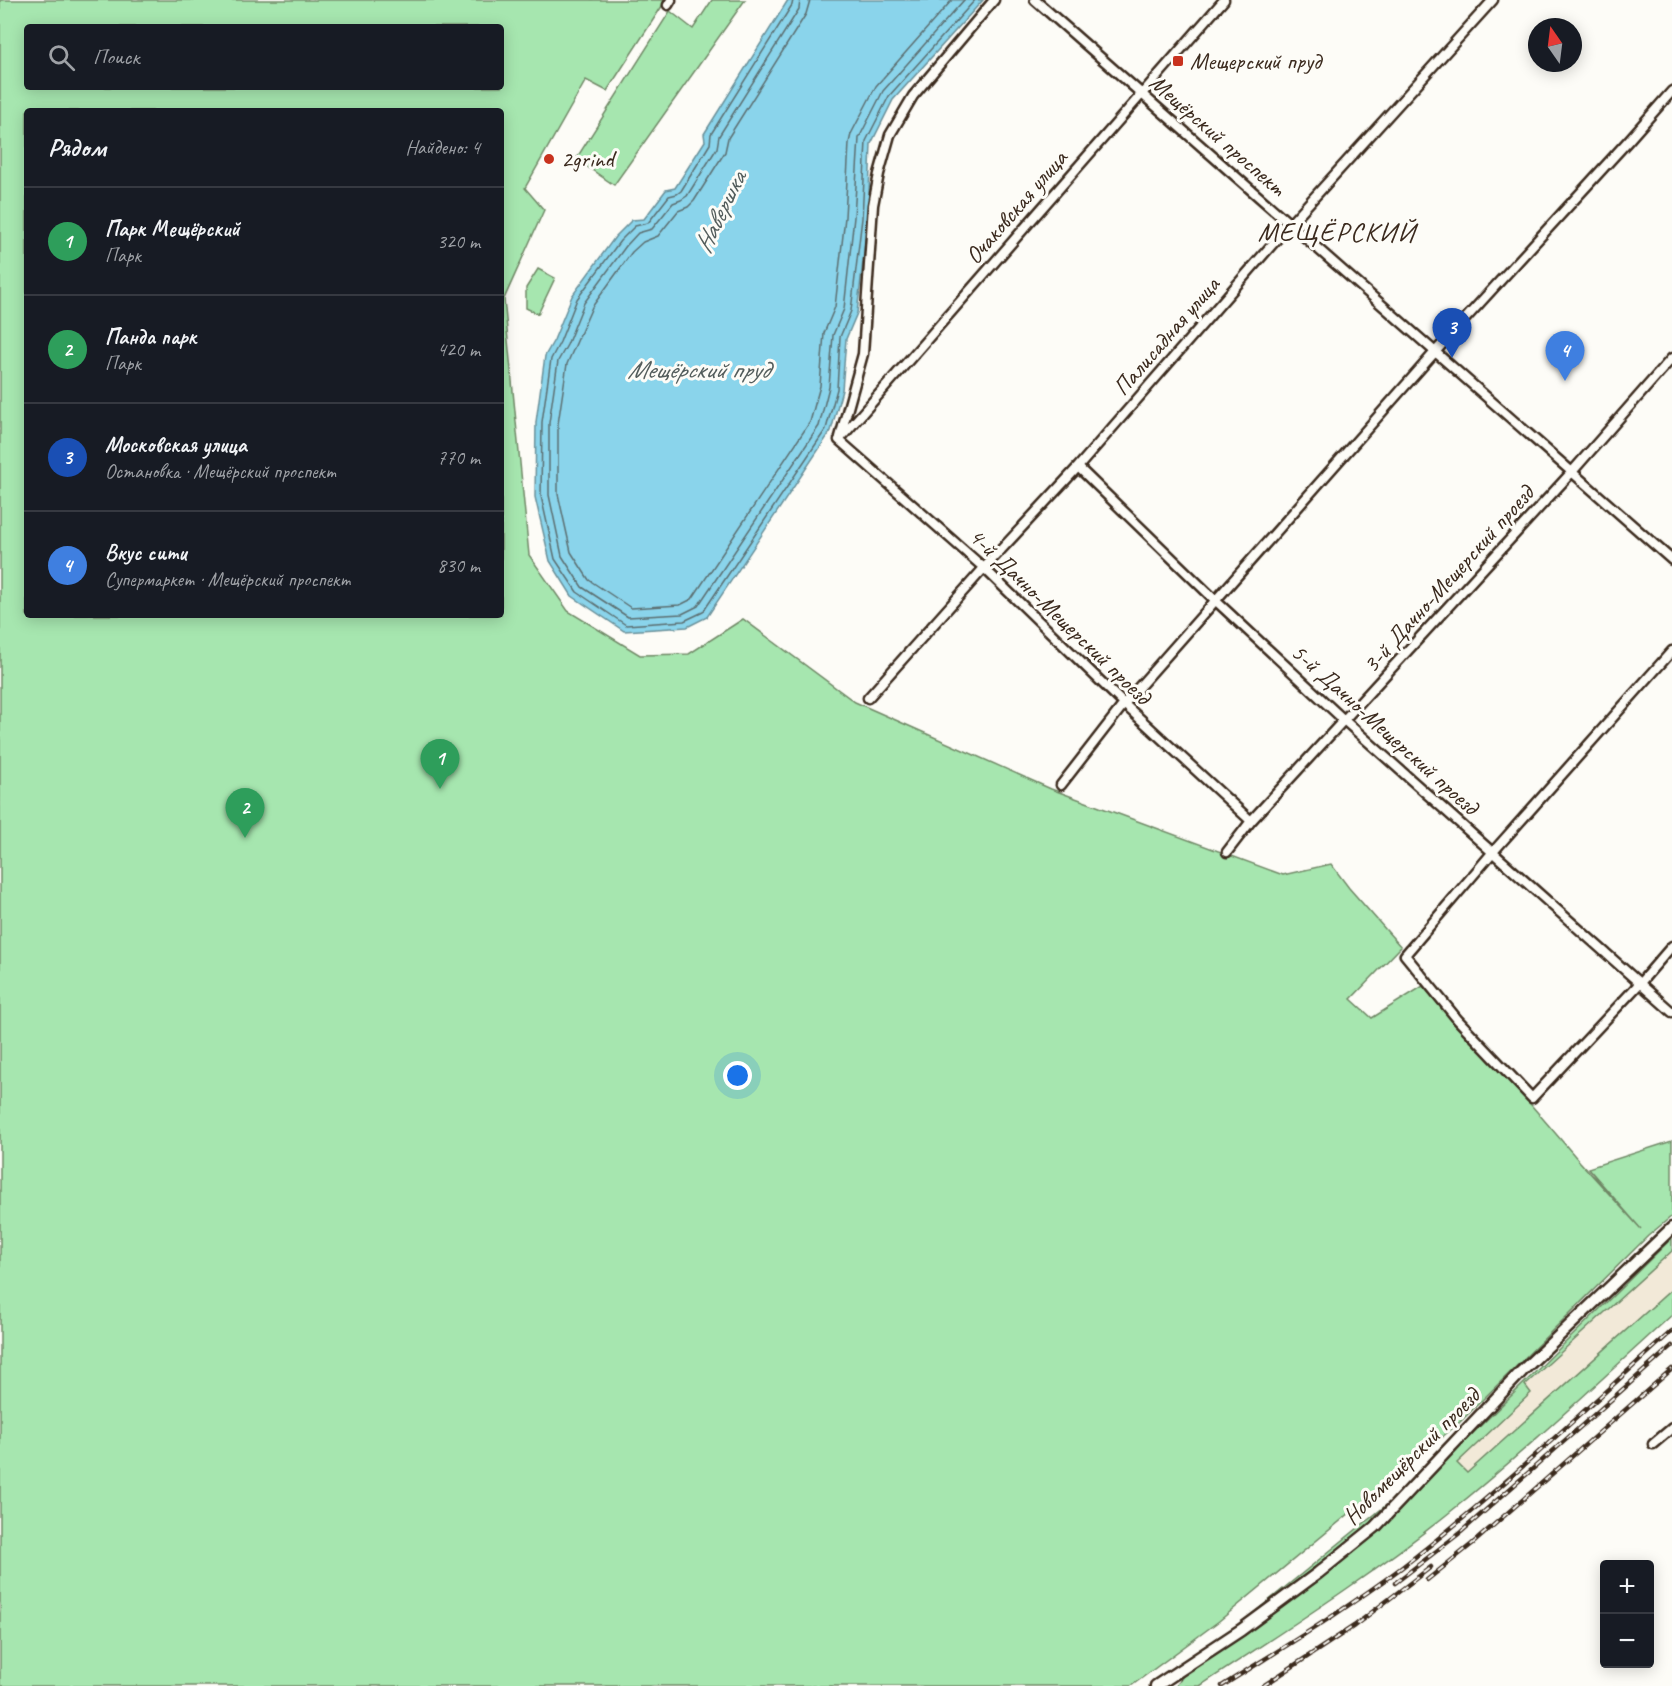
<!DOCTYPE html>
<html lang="ru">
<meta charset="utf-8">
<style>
body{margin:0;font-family:Caveat,sans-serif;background:#20242c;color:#f1f3f6}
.controls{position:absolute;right:18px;bottom:18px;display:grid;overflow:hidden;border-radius:6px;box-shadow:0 3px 15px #0003}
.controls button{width:54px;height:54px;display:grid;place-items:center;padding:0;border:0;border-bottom:2px solid #363941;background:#171b24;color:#f1f3f6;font:30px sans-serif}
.compass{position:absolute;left:1528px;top:18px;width:54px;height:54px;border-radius:50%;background:#171b24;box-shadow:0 3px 15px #0003;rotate:346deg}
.you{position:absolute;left:738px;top:1076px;width:21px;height:21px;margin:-15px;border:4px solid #fff;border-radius:50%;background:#1a73e8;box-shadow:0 0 0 9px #1a73e833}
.badge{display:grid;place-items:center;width:39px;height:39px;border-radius:50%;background:#c8321e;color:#fff;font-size:20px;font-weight:700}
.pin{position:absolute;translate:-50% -50px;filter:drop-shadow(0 2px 3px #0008)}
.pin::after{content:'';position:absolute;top:32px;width:21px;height:18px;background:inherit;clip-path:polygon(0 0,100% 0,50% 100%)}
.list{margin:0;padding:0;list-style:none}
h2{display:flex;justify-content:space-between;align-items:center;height:78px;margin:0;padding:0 24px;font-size:26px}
h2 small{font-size:20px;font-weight:400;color:#9ea1a6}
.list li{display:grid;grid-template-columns:39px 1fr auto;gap:18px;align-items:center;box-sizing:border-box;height:108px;padding:0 24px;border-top:2px solid #363941}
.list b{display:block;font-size:22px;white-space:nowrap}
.list p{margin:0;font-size:20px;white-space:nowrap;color:#9ea1a6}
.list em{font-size:20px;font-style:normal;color:#9ea1a6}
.icon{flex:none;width:33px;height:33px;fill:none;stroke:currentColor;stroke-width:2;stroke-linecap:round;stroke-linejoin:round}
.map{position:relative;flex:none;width:1672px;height:1686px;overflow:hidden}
.search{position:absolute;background:#171b24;box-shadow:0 3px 15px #0003;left:24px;top:24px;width:480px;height:66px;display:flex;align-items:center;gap:15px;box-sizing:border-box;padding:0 21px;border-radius:6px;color:#9ea1a6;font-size:22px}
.panel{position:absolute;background:#171b24;box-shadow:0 3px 15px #0003;left:24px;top:108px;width:480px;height:510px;border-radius:6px}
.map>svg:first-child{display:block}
</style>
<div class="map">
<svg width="1672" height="1686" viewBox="0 0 1672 1686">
<rect width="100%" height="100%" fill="#fdfcf7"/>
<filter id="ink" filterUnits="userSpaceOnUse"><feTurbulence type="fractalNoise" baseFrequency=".0167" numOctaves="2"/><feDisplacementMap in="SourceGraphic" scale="12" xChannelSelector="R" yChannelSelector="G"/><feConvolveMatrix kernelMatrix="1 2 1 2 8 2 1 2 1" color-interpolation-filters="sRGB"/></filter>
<g filter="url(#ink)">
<path fill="#f2e9d8" d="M1672 1251V1289L1467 1474 1457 1463 1531 1393 1525 1386Z"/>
<path fill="#a6e6af" stroke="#708866" stroke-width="1.5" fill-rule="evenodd" d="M0 0H666L607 91 586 80 525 188 544 210 504 299 529 555 568 611 640 655 689 654 743 619 855 702 1051 789 1283 875 1331 864 1349 888 1401 947 1351 999 1372 1018 1423 986 1454 1023 1532 1106 1580 1162 1641 1229 1588 1168 1672 1141V1216L1648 1236 1459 1423 1219 1621 1131 1686H0ZM27 27H501V87H27ZM27 111H501V615H27Z
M712 0H745L614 185 576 159 670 11 693 29Z
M538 269 555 278 538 314 526 308V288Z
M1672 1238V1251L1525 1385 1531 1393 1457 1463 1467 1473 1672 1289V1315C1599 1381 1527 1450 1450 1512 1371 1576 1285 1630 1200 1686H1176L1187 1670 1220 1640 1464 1442Z"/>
<path fill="#8ad4eb" stroke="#6a9099" stroke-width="1.5" d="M788 0H983L893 100 871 144 868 218 857 313 846 339 842 390 831 431 707 617 687 627 624 631 572 596 550 561 535 497 536 422 545 356 554 340 572 296 615 237 632 220 644 219 666 190 675 188 705 141 704 134Z"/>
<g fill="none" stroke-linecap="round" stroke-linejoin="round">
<path stroke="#5b6e70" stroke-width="1.5" d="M793 0 792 5 711 134 710 144 681 191 677 194 669 196 648 223 635 226 620 241 577 299 560 342 551 359 542 422 541 496 555 559 577 592 626 625 684 621 703 612 826 429 837 389 840 337 851 311 862 218 866 141 889 96 975 0
M800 0 799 9 719 136 717 148 687 196 681 200 673 203 652 229 638 233 626 246 584 303 567 345 558 361 549 423V495L562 556 582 587 628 617 682 614 698 606 819 426 829 387 833 335 844 309 854 217 859 138 883 91 964 0
M810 0 806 14 728 138 725 152 694 201 688 207 678 211 658 236 643 242 632 252 592 307 567 364 558 424V494L571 552 589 580 631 608 680 605 692 599 810 422 820 386 824 333 835 307 845 217 849 143 851 134 876 86 952 0"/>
<g stroke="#3b2a1e" stroke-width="13">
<path id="street" d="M1035 0 1672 560
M668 5 671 0
M840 437 863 354 873 205 879 174 890 135 913 96 994 0
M839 440 1224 0
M839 440 984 568 1124 704 1251 821
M1078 467 1216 601 1345 721 1672 1012
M1672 651 1492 853 1405 955 1458 1020 1532 1098 1640 983 1672 946
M868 698 984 568 1078 467 1290 224 1493 0
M1061 785 1124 704 1435 352 1628 141 1672 91
M1227 852 1251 821 1571 473 1672 358
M1653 1444 1672 1428"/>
</g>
<g stroke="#3b2a1e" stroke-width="15">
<path id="secondary" d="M1156 1686 1241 1630 1318 1573 1375 1527 1522 1371 1672 1228"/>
</g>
<use href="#street" stroke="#fdfcf7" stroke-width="8"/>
<use href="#secondary" stroke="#fdfcf7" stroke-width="10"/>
<g stroke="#3b2a1e" stroke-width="4.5">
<path id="rail" d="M1427 1580 1472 1544 1672 1369
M1395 1583 1461 1532 1672 1346
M1222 1686C1282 1648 1344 1611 1401 1568 1496 1495 1583 1411 1672 1331
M1263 1686 1354 1626 1431 1567"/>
</g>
<use href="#rail" stroke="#fdfcf7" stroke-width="2" stroke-dasharray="7" stroke-linecap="butt"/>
</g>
</g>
<g fill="#c8321e" stroke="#fdfcf7" stroke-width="2">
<rect x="1172" y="55" width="12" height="12" rx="3"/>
<circle cx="549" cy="159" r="6"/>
</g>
<g text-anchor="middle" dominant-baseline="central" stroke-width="6" stroke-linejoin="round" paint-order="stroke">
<g font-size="24" fill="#3b2a1e" stroke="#fdfcf7" text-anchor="start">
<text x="1190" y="61">Мещерский пруд</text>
<text x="561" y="159">2grind</text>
</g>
<g font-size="24" fill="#3b2a1e" stroke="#fdfcf7">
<text transform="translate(1218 135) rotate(41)">Мещёрский проспект</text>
<text transform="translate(1016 207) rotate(-49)">Очаковская улица</text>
<text transform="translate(1166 336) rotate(-49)">Палисадная улица</text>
<text transform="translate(1448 579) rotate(-48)">3-й Дачно-Мещерский проезд</text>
<text transform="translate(1060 616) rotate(44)">4-й Дачно-Мещерский проезд</text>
<text transform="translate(1385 729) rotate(42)">5-й Дачно-Мещерский проезд</text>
<text transform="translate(1411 1456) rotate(-45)">Новомещёрский проезд</text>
</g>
<g font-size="26" font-style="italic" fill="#535d5c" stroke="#fdfcf7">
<text transform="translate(720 212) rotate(-64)">Навершка</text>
<text x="698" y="369">Мещёрский пруд</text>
</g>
<g font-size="27" letter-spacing="1.5" fill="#3b2a1e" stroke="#fdfcf7">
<text x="1337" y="232">МЕЩЁРСКИЙ</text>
</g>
</g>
</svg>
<div class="controls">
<button>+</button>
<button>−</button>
</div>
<svg class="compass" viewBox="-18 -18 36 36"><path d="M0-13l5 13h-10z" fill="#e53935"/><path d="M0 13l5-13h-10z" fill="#9ea1a6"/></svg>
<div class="you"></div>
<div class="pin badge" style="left:440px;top:789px;background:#2e9e5b">1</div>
<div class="pin badge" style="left:245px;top:838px;background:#2e9e5b">2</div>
<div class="pin badge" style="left:1452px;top:358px;background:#1a4fb4">3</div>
<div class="pin badge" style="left:1565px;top:381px;background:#3f7fe0">4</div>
<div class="search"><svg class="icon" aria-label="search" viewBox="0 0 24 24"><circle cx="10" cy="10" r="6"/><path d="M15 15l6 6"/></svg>Поиск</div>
<section class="panel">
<h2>Рядом<small>Найдено: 4</small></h2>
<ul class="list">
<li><span class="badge" style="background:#2e9e5b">1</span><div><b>Парк Мещёрский</b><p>Парк</p></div><em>320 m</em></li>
<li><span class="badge" style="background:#2e9e5b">2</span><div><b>Панда парк</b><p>Парк</p></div><em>420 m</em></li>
<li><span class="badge" style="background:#1a4fb4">3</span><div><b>Московская улица</b><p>Остановка · Мещёрский проспект</p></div><em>770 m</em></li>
<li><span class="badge" style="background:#3f7fe0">4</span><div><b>Вкус сити</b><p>Супермаркет · Мещёрский проспект</p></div><em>830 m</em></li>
</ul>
</section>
</div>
